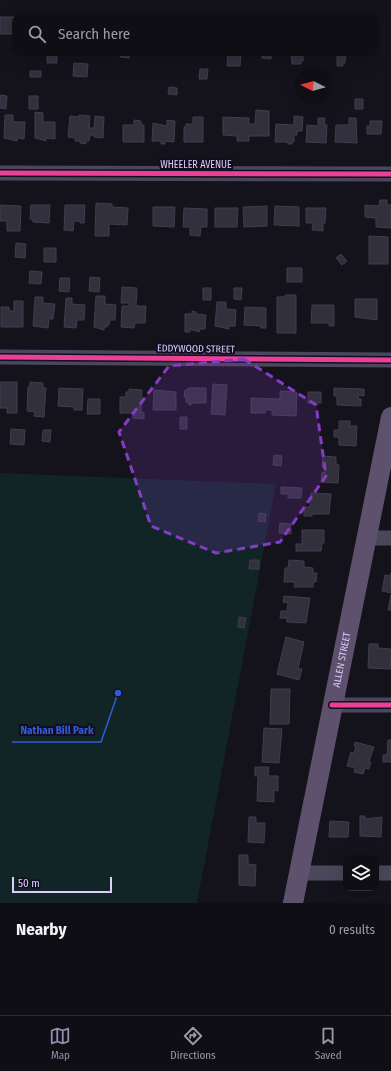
<!DOCTYPE html>
<style>
body{margin:0;font-family:"Fira Sans Condensed",sans-serif;background:#18171d;color:#f1f3f6}
.controls{position:absolute;right:12px;bottom:12px;display:grid;overflow:hidden;border-radius:8px;box-shadow:0 4px 16px #0002}
.controls button{width:36px;height:36px;display:grid;place-items:center;padding:0;border:0;border-bottom:1px solid #2f2e34;background:#0f0e14;color:#f1f3f6;font:20px sans-serif}
.compass{position:absolute;left:295px;top:68px;width:36px;height:36px;border-radius:50%;background:#0f0e14;box-shadow:0 4px 16px #0002;rotate:276deg}
.scale{position:absolute;left:12px;bottom:10px;width:100px;box-sizing:border-box;padding-left:4px;border:2px solid #d8cffd;border-top:0;font-size:11px;line-height:14px;white-space:nowrap;color:#d8cffd;-webkit-text-stroke:3px #130e1f;paint-order:stroke}
.list{margin:0;padding:0;list-style:none}
h2{display:flex;justify-content:space-between;align-items:center;height:52px;margin:0;padding:0 16px;font-size:17px}
h2 small{font-size:13px;font-weight:400;color:#9b9ca0}
.icon{flex:none;width:22px;height:22px;fill:none;stroke:currentColor;stroke-width:2;stroke-linecap:round;stroke-linejoin:round}
.map{position:relative;flex:none;width:391px;height:903px;overflow:hidden}
.search{position:absolute;background:#0f0e14;box-shadow:0 4px 16px #0002;left:12px;right:12px;top:12px;height:44px;display:flex;align-items:center;gap:10px;box-sizing:border-box;padding:0 14px;border-radius:12px;color:#9b9ca0;font-size:15px}
.sheet{height:112px;background:#0f0e14}
nav{display:flex;justify-content:space-around;align-items:center;box-sizing:border-box;height:56px;border-top:1px solid #2f2e34;background:#0f0e14;font-size:11px;color:#9b9ca0}
nav a{display:grid;justify-items:center;gap:2px}
nav .on{color:#938dae}
.map>svg:first-child{display:block}
</style>
<div class="map">
<svg width="391" height="903" viewBox="0 0 391 903">
<rect width="100%" height="100%" fill="#14121b"/>
<path fill="#112527" d="M0 473 276 484 197 903H0Z"/>
<path fill="#33303d" stroke="#423c4e" d="M0 17H16V34H0Z
M47 52H57V63H47Z
M121 52H129V58L120 57Z
M262 52H271V59L262 58Z
M291 52H303V61H301V64H292Z
M337 52H346L345 63H343V66H337Z
M228 53 241 54 240 66H227Z
M74 63 88 64 87 77 73 76Z
M200 69H208L207 79H199Z
M30 71H41V77H30Z
M169 87 177 88V95L168 94Z
M0 95 7 96 6 109 0 108Z
M29 96H38V109H29Z
M355 99H363V109H355Z
M256 110 269 111V136H249V141H237V136L223 135V117L249 118V124H255Z
M35 112 43 113V122H55V139L46 138V141L35 138Z
M5 115H13V122H25L24 139 17 138V141L4 138Z
M79 115 90 116 89 128H94L95 116 104 117 103 138 94 137V135H90L89 141H86V144L80 143V141H75V138L68 137 70 116 79 117Z
M294 116 303 117 302 131H297V135H294V142H292V144H288V142H275L276 124 294 125Z
M193 117H203V142H184V127H186V124H193Z
M318 118H325L324 125H327L326 143 306 142 307 125 318 126Z
M349 118H356L357 143 335 142 336 125H349Z
M134 120 141 121V125H144V142H123V125H134Z
M167 120 175 121 174 142 165 141V144H161V141H152L153 123 167 126Z
M370 121H382L381 134H367V126H370Z
M380 200H387V205H391V228L376 227V218L365 217V205L379 206Z
M96 203 112 204V207L128 208 127 225 109 224V236H95Z
M0 205 21 206 20 231H7V221H0Z
M31 205H50L49 223 33 222V219H30Z
M65 205H85L84 223H80V221H74L73 231 64 230Z
M267 206V226L244 227 243 207Z
M275 206 299 207V226L274 225Z
M153 207H175L174 227 153 226Z
M184 208 207 209V227H201L200 236 190 235V227H183Z
M215 208H238L237 227H215Z
M306 208H326L325 223H323V231L312 230 313 223H306Z
M369 236 388 237V264H369Z
M16 243 26 244 25 258 15 257Z
M44 248H56V262H44Z
M341 254 347 261 342 265 336 258Z
M287 268H302V282H287Z
M30 271 42 272 41 284 29 283Z
M90 277 100 278 99 292 89 291Z
M60 278H70L69 292 59 291Z
M122 287 137 288 136 306H146L145 323H135L134 328 121 327 122 306H129V303H121Z
M203 288H211V300H203Z
M234 288H242L241 300 234 299Z
M285 295H296V333H277V297H285Z
M96 296H105V304L116 305 115 320H110L109 325 107 324V327H104V330L94 327Z
M35 297H43V303L55 304 53 319H49L48 328 33 326Z
M66 298H72V304L85 305 84 320H77L76 328 64 327Z
M355 299H377V320L355 317Z
M14 301H23V327H1V307H9V311H14Z
M217 302H226V309L236 310 235 326H229V329L215 326Z
M312 305H334V326H329V323H311Z
M245 307 266 308V328H261V326L244 325Z
M192 311 196 312V314L206 315 205 329H200L199 332 190 329V332H185V314H192Z
M0 382H17V413H7V408H0Z
M30 382 43 383V388H46L44 417 34 416 35 412 27 411 28 387H30Z
M213 384 227 385 225 415 211 414Z
M59 388 83 389 82 410H74V407L58 406Z
M188 388H206V403H191V405H189V403L186 402V397H184L185 390H188Z
M334 388 364 389V396L359 395 358 399H361V406L337 405V396H334Z
M129 389 142 390 141 412 144 413V419L133 418 134 413H120V397H126V392H129Z
M154 390 176 392V410H153Z
M280 391 297 392 296 416 272 415V410H266L265 413H251V398L280 399Z
M308 392H321V403H308Z
M88 399H100V414H87Z
M180 417H187V429H180Z
M339 421H350V426H357L356 446 339 445V437H334V430H339Z
M11 429 25 430 24 445 10 444Z
M43 430H51L50 442 42 441Z
M274 455 282 456 281 466 273 465Z
M323 456 336 457V464L339 465 338 483 321 482 322 472 325 473V467H322Z
M281 487 302 488 301 498H288V494H281Z
M311 493 331 494 329 514H312V516H304V507H310Z
M259 513 266 514 265 522 258 521Z
M280 523 291 524V534L279 533Z
M302 530H324V543H322L321 551H296V544H302Z
M250 560H259V569H249Z
M289 560 304 561V567L313 568V573H317L316 582H313V587H294L295 582H284L285 568H288Z
M391 573V593L382 591 385 575 390 576Z
M391 595V610H388Z
M284 596 310 598 306 623 287 622V618H280L281 611H287L288 603 283 602Z
M239 617 246 618 244 628 238 627Z
M286 637 304 642 298 669H302L299 680 277 674Z
M369 644H378V648L391 649V669L368 668Z
M271 689H290L289 724H270Z
M264 728 282 729 279 763 262 762Z
M388 740H391V762H383V755H387Z
M355 742 374 747 369 761 371 762 369 769 365 768 363 774 354 772 355 768 347 766 351 752 354 753 356 747 354 746Z
M255 767H269L268 776H278V791L274 790V802L257 801 258 776H255Z
M360 816H365V819L382 817 381 837 360 836Z
M249 817H256V823H265L264 843 248 842Z
M330 821 349 822 348 837H329Z
M239 855H248V864L256 865 255 886 239 885Z"/>
<g fill="none" stroke-linecap="round" stroke-linejoin="round">
<path stroke="#4a475c" stroke-width="15" d="M0 173 391 174
M0 357 391 360
M366 538H391
M332 705H391
M299 873H346
M376 873H391"/>
<path stroke="#5e516d" stroke-width="20" id="s1" d="M293 903 391 417"/>
<g stroke="#130e1f" stroke-width="8">
<path id="cycleway" d="M0 173 391 174
M0 357 391 360
M332 705H391"/>
</g>
<use href="#cycleway" stroke="#ea4096" stroke-width="5"/>
</g>
<path fill="#843cc5" fill-opacity="0.2" stroke="#843cc5" stroke-width="3" stroke-dasharray="8 5" stroke-linejoin="round" d="M244 359 316 405 326 476 280 542 216 553 151 526 119 432 169 366Z"/>
<g text-anchor="middle" dominant-baseline="central" stroke-width="4" stroke-linejoin="round" paint-order="stroke">
<g font-size="10" fill="#d8cffd" stroke="#130e1f">
<text x="196" y="165">WHEELER AVENUE</text>
<text transform="translate(196 349) rotate(1)">EDDYWOOD STREET</text>
<text stroke="none"><textPath href="#s1" startOffset="248">ALLEN STREET</textPath></text>
</g>
</g>
<path fill="none" stroke="#305bdc" stroke-width="1.5" d="M118 693L101 742H12"/>
<circle fill="#305bdc" stroke="#130e1f" stroke-width="1.5" cx="118" cy="693" r="4"/>
<g font-size="11" text-anchor="middle" font-weight="bold" fill="#305bdc" stroke="#130e1f" stroke-width="4" stroke-linejoin="round" paint-order="stroke">
<text x="57" y="734">Nathan Bill Park</text>
</g>
</svg>
<div class="controls">
<button><svg class="icon" aria-label="layers" viewBox="0 0 24 24"><path d="M12 4l9 5-9 5-9-5zM3 14l9 5 9-5"/></svg></button>
</div>
<svg class="compass" viewBox="-18 -18 36 36"><path d="M0-13l5 13h-10z" fill="#e53935"/><path d="M0 13l5-13h-10z" fill="#9b9ca0"/></svg>
<div class="scale">50 m</div>
<div class="search"><svg class="icon" aria-label="search" viewBox="0 0 24 24"><circle cx="10" cy="10" r="6"/><path d="M15 15l6 6"/></svg>Search here</div>
</div>
<section class="sheet">
<h2>Nearby<small>0 results</small></h2>
<ul class="list">
</ul>
</section>
<nav>
<a class="on"><svg class="icon" aria-label="map" viewBox="0 0 24 24"><path d="M3 6l6-2 6 2 6-2v14l-6 2-6-2-6 2zM9 4v14M15 6v14"/></svg>Map</a>
<a><svg class="icon" aria-label="directions" viewBox="0 0 24 24"><path d="M12 3l9 9-9 9-9-9zM9 14v-3h6M13 9l2 2-2 2"/></svg>Directions</a>
<a><svg class="icon" aria-label="saved" viewBox="0 0 24 24"><path d="M7 4h10v16l-5-4-5 4z"/></svg>Saved</a>
</nav>
